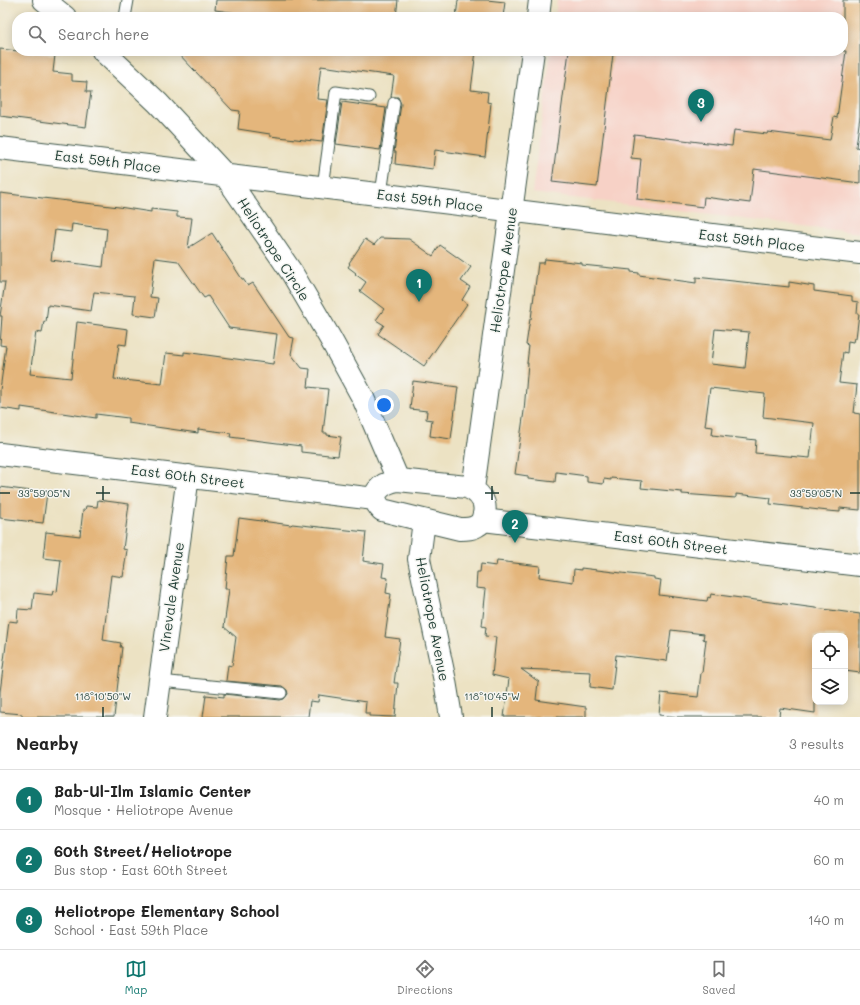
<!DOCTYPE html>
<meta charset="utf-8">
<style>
body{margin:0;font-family:Mali,sans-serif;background:#f2f2f2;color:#222}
.controls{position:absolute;right:12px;bottom:12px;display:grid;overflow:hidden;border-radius:8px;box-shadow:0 2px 10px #0003}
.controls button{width:36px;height:36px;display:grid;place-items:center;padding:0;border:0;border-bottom:1px solid #e0e0e0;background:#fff;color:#222;font:20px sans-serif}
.you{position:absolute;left:384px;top:405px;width:14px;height:14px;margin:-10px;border:3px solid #fff;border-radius:50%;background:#1a73e8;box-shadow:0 0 0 6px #1a73e833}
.badge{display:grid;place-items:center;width:26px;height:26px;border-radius:50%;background:#0f766e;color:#fff;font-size:13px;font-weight:700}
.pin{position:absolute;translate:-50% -33px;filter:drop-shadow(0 1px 2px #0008)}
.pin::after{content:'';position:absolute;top:21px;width:14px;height:12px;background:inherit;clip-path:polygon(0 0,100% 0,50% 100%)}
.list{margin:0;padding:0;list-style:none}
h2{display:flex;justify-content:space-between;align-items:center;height:52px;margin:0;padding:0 16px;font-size:17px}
h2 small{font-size:13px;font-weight:400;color:#767676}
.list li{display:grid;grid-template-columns:26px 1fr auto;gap:12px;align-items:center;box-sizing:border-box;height:60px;padding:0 16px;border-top:1px solid #e0e0e0}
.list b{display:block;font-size:15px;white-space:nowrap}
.list p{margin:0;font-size:13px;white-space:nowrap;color:#767676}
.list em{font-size:13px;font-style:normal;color:#767676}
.icon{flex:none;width:22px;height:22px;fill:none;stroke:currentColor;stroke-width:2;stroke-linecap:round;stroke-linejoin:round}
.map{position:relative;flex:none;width:860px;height:717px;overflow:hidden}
.search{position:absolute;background:#fff;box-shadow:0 2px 10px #0003;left:12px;right:12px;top:12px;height:44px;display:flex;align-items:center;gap:10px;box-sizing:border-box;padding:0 14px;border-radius:16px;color:#767676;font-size:15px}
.sheet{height:232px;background:#fff}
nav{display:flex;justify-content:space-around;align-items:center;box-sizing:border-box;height:56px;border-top:1px solid #e0e0e0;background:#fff;font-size:11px;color:#767676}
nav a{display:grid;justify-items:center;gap:2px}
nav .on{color:#0f766e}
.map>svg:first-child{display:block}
</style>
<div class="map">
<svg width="860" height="717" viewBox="0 0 860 717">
<rect width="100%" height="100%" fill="#f6f6f2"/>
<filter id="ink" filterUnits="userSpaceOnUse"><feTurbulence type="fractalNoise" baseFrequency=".025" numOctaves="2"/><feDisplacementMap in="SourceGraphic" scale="8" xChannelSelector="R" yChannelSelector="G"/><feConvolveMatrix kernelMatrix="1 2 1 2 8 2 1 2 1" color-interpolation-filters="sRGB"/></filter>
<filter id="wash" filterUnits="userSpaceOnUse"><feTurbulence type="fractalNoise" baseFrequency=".012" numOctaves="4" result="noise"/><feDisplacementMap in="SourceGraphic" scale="16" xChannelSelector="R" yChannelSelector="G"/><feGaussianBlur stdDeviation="0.9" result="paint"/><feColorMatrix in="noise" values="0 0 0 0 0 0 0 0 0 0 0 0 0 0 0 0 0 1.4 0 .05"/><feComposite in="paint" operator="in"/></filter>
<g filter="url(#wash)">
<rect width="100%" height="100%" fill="#ece2c3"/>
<path fill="#f7d1c6" d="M557 0H860V233L532 193 551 51H843V17H555Z"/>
<g id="blocks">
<path fill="#e4b67b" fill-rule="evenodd" d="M216 0H398L396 17H268L215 10Z
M458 0H487L505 2 503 17H456Z
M843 0H860V116L856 147 860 148V183L754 169 750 203 704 197 703 207 637 199 641 159 631 158 634 134 732 146 734 130 767 134 768 132 830 140 834 117 837 118 846 51H843Z
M0 49 55 55 53 72 72 74V81L87 82 86 92H91L86 127 0 116Z
M176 51H476L471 90 488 92 487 102 491 103 485 157 435 150 433 169 395 164 396 152H394L401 104 398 97H391L394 76 321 66 317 99 328 100 322 142 270 136V134L238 129 240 111 232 110Z
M569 51H587L613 54 597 187 552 182Z
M342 102 386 108 380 150 336 144Z
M0 193 119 207 151 212V209L177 212V217L192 218 188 248 212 233 242 279H243L248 286 253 283 289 337 294 338 291 354 302 368 310 369 308 387 328 389 323 433H327V435L341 437 338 456 301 452V446L230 437 231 433 198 429V433L128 423V418L96 414V418L21 407V411L0 408V390L6 346 0 345 2 316H0L5 282H0ZM72 224 107 229 103 267 51 260 55 230 71 232ZM155 258 178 261 204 298 208 296 229 328 277 334 273 364 184 352V355L166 353 162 384 114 379 119 344 126 345 128 329 77 322 71 378 30 374 36 332 42 333 44 321 46 322 48 305 91 311 94 292 135 296 133 314 155 317 158 298 150 297Z
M380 238 409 239 433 256 440 245 471 267 461 281 470 287 462 300 467 304 424 366 378 334 384 325 376 320 384 309 360 291 366 282 355 274 356 273 348 267 350 264 349 263 365 239 374 245Z
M545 259 582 263V265L631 270V272L639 273V275L696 283V277L789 287V282L814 286V291L852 296V301L858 302 857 314H859L856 338H854L853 342 848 341 847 353 843 352 839 383 857 385 854 413 860 414V510L840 508V512L828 511 770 504 771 498 736 494V498L682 494V492L641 488 642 481 611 478V480L604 479 603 484 587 482V476L556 472 555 482 528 479V476L515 474 524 411 528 363H527L529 346 526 345 530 319H531L538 263H544ZM715 329 749 332 745 368 711 364ZM710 388 765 394 763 417 814 423 810 458 755 453 756 440 712 435 713 427 705 426Z
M413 381 458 387 451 439 430 436 432 420 426 419 427 411 410 409Z
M0 487 47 493 43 523 0 518Z
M98 500 129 504 123 549 127 550 123 577 111 575 103 640 121 643 120 647H122L114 717H22V714L0 712V692L9 621 17 622 18 609 32 610 34 593 52 595 53 591 57 592 61 560 43 558 46 532 80 536 83 510H85L86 506 97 507Z
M239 518 291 525 292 524 366 532 363 561 384 564 382 577 388 578 386 593 391 594 385 637 400 639 394 683H398L395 717 369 716V713H365L366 702 319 695 318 702 310 701 308 717H203L206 695 224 697V694L280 700 284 699 288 694 287 690 282 686 226 681 228 665 232 666 236 637 224 627 229 589H225L228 556H234Z
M497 561 540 566 539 577 573 582 574 569 581 570V568L654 577V579L661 580 659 595 707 601 708 597 710 598 711 594 860 614V673L845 671V636H815V713L780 708 779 717H678L659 715 661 693 698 697 701 673H702L706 640 703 639 704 634 671 630 667 661 616 655 612 690 590 687 591 672 521 669 539 682H538L536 700 586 707V717H504L509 679 492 675 496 637 485 636 486 627 482 626 486 589 476 588 477 572H480L481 564 496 566Z"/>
</g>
</g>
<g filter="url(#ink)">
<use href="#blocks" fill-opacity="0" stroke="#3e5649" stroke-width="1"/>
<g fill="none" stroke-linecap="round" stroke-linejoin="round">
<g stroke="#3e5649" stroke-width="13">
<path id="service" d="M125 17 128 0
M323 187 336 92 369 97
M381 194 394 103
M160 681 281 693"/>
</g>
<g stroke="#3e5649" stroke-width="24">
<path id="minor" d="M44 0 65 17
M103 51 158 103 225 175 292 273 330 338 363 398 398 480
M0 148 860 253
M0 454 375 499
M483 520 860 565
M155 717 188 476"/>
</g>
<g stroke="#3e5649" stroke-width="24">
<path id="tertiary" d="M538 17 540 0
M398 480 467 487C479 492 487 501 484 514 483 518 482 523 478 525 473 529 466 529 460 529L382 510C366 494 382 483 398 480Z
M473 489 533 51
M424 521 419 559 445 681 451 717"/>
</g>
<use href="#service" stroke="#fff" stroke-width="11"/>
<use href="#minor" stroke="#fff" stroke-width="22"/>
<use href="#tertiary" stroke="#fff" stroke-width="22"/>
</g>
</g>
<path fill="none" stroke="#1f3d34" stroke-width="1.5" d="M103 486V500M492 486V500M0 493H10M96 493H110M485 493H499M850 493H860M103 707V717M492 707V717"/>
<g text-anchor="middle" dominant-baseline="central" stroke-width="3" stroke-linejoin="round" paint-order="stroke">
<g font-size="14" fill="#1f3d34" stroke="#f6f6f2">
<text transform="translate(108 161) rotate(7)">East 59th Place</text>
<text transform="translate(430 200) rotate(7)">East 59th Place</text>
<text transform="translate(752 240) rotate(7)">East 59th Place</text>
<text transform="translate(274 249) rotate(57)">Heliotrope Circle</text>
<text transform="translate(503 270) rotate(-82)">Heliotrope Avenue</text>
<text transform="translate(188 476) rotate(7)">East 60th Street</text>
<text transform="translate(671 542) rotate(7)">East 60th Street</text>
<text transform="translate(171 597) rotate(-82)">Vinevale Avenue</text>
<text transform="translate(433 619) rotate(79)">Heliotrope Avenue</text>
</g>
</g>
<g font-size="10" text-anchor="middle" fill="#1f3d34" stroke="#f6f6f2" stroke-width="3" stroke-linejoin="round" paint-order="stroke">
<text x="44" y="497">33°59'05"N</text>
<text x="816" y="497">33°59'05"N</text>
<text x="103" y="700">118°10'50"W</text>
<text x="492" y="700">118°10'45"W</text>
</g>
</svg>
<div class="controls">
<button><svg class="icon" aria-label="locate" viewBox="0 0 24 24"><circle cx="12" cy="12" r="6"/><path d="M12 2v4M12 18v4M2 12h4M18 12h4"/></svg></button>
<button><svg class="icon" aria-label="layers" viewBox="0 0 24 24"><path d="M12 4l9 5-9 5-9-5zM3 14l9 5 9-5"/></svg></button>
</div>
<div class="you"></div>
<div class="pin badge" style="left:419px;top:302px">1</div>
<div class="pin badge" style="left:515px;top:543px">2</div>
<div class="pin badge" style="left:701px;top:122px">3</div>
<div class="search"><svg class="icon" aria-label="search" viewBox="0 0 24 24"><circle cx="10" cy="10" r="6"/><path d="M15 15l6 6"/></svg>Search here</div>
</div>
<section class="sheet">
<h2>Nearby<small>3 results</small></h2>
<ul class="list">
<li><span class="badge">1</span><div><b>Bab-Ul-Ilm Islamic Center</b><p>Mosque · Heliotrope Avenue</p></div><em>40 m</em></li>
<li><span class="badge">2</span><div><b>60th Street/Heliotrope</b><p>Bus stop · East 60th Street</p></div><em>60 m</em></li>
<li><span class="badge">3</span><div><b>Heliotrope Elementary School</b><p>School · East 59th Place</p></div><em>140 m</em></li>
</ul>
</section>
<nav>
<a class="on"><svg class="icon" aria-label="map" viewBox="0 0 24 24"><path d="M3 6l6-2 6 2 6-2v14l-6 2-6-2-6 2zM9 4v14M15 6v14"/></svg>Map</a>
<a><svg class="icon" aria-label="directions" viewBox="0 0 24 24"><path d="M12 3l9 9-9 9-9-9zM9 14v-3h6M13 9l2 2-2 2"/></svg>Directions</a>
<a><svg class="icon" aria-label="saved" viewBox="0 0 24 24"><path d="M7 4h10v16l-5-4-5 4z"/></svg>Saved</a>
</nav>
